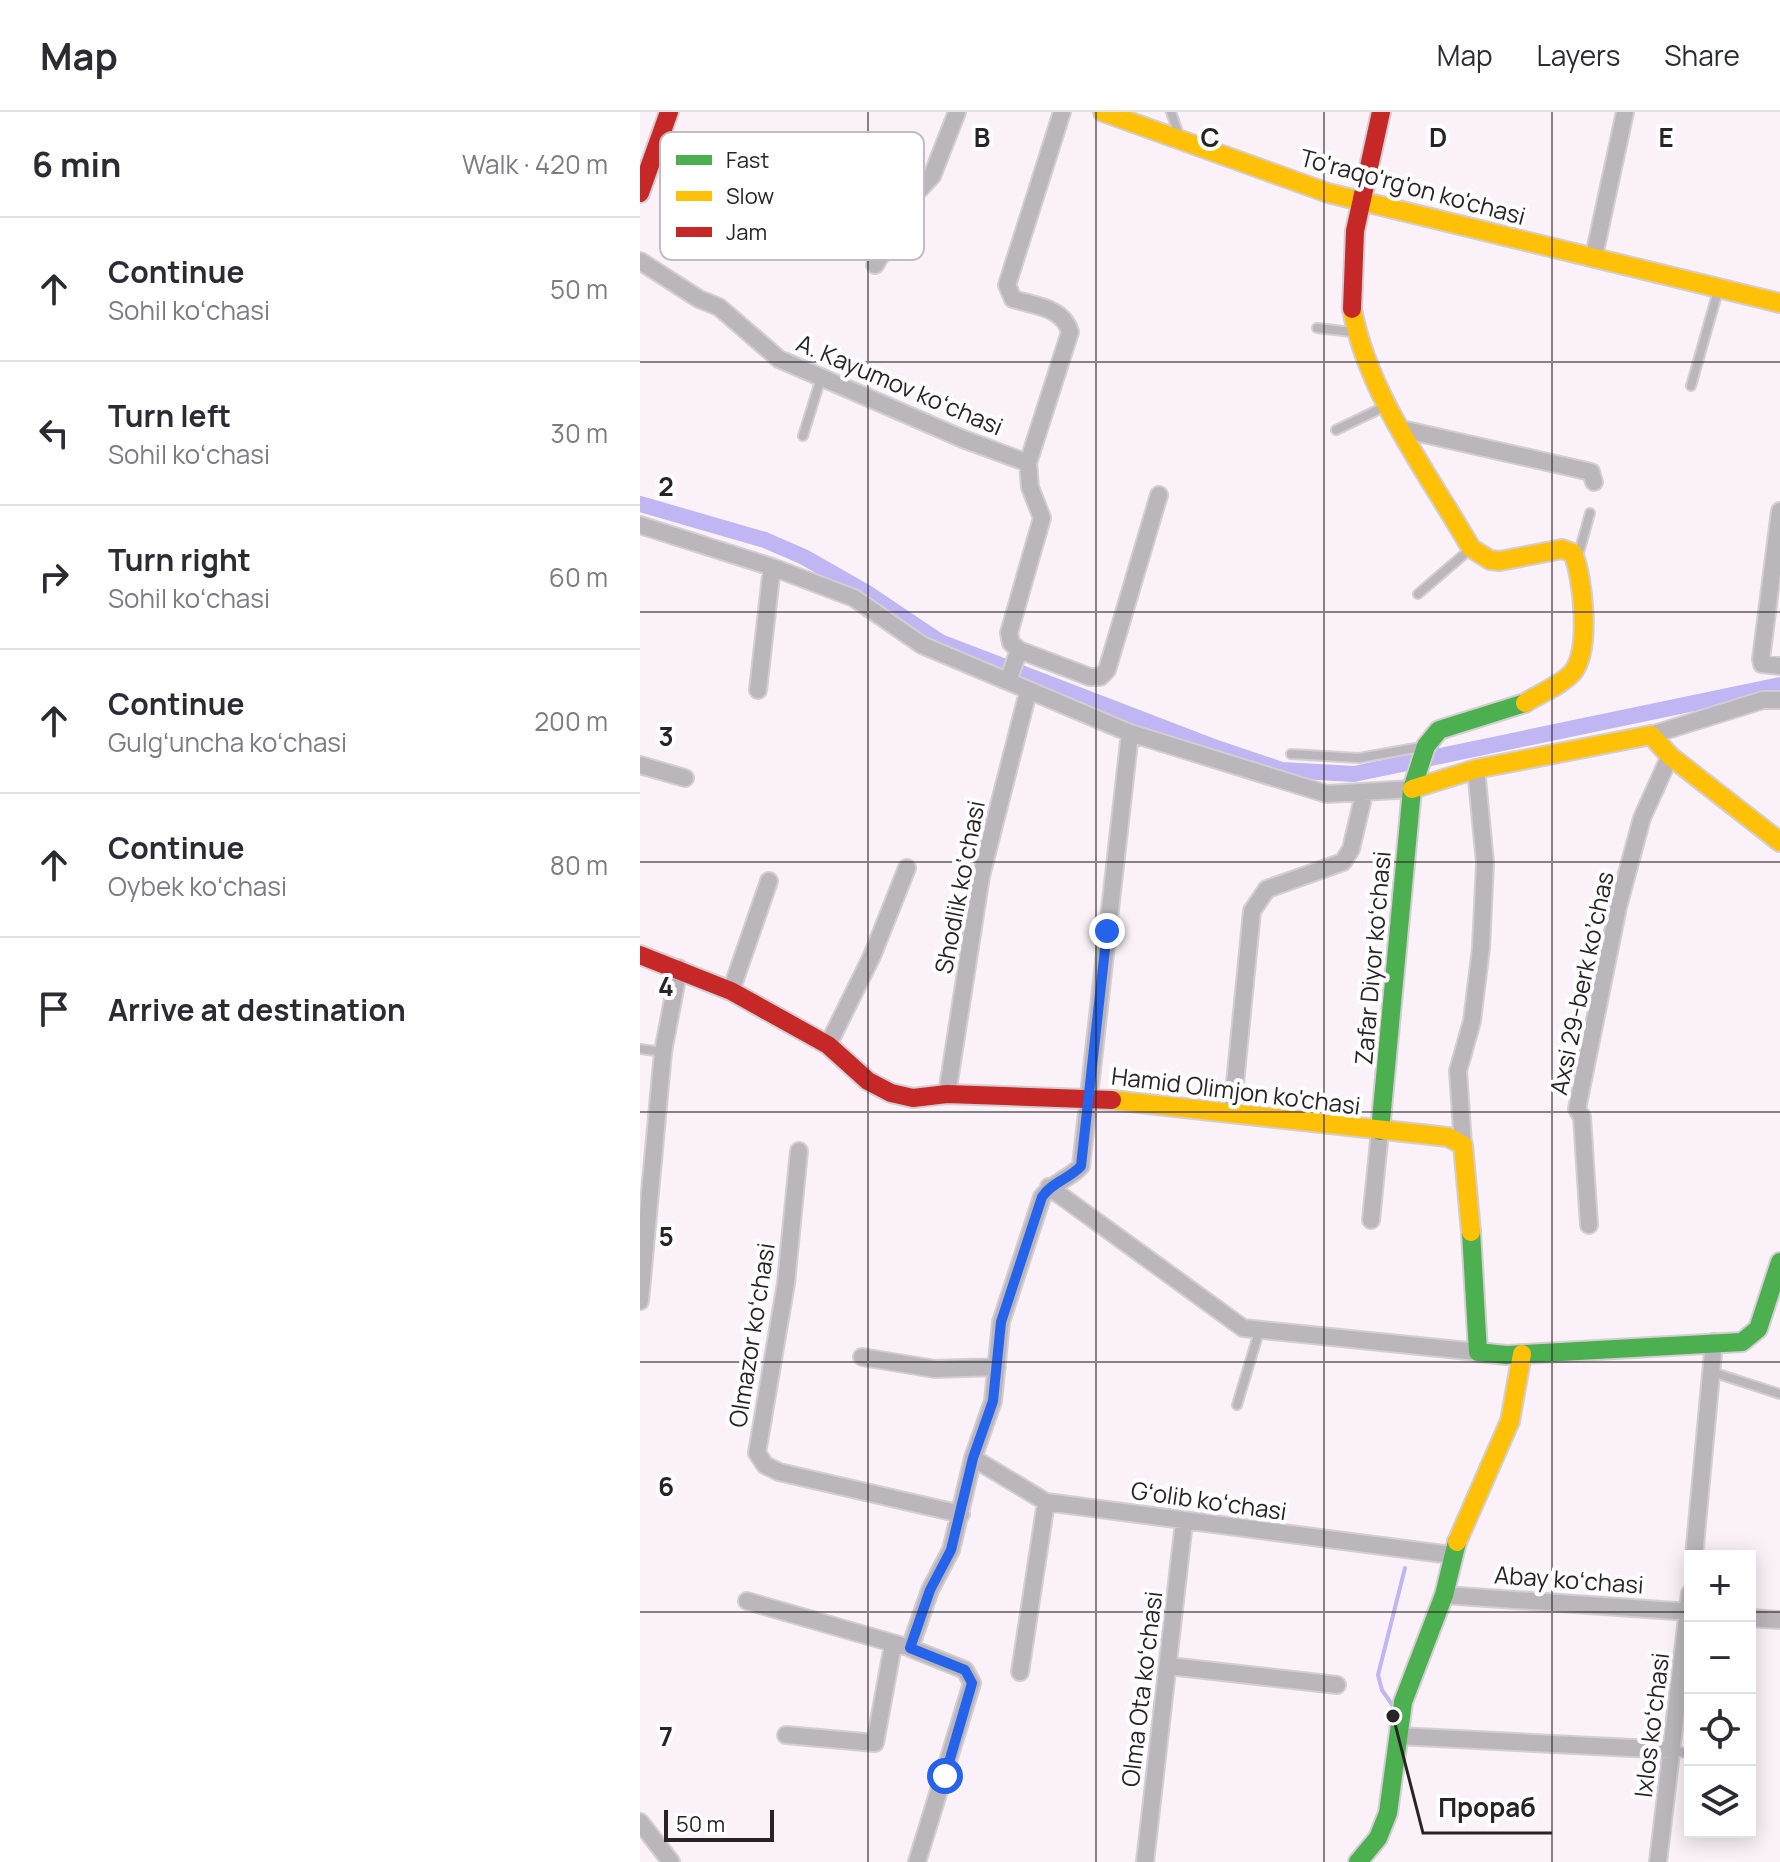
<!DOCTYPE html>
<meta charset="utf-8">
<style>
body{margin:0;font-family:Manrope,sans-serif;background:#f2f2f3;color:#2b2b33}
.controls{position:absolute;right:24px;bottom:24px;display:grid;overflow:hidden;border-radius:0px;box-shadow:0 4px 20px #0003}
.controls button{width:72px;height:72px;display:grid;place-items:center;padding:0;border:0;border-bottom:2px solid #e1e1e2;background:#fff;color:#2b2b33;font:40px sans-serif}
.scale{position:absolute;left:24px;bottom:20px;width:110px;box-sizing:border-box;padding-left:8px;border:4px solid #292327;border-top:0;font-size:22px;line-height:28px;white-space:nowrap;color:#292327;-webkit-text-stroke:6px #fff;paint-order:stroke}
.stop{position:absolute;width:24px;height:24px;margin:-18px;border:6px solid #2563eb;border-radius:50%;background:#fff}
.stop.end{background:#2563eb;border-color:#fff;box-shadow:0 2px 8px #0008}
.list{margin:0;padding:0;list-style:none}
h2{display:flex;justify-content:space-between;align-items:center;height:104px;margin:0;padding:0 32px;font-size:34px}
h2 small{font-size:26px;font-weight:400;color:#7c7c81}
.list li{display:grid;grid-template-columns:52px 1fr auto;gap:24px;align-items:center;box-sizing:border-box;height:144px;padding:0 32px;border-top:2px solid #e1e1e2}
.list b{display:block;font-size:30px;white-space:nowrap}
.list p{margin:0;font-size:26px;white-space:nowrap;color:#7c7c81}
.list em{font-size:26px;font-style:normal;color:#7c7c81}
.icon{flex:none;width:44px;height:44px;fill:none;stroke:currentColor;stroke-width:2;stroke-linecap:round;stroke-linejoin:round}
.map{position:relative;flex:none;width:1140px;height:1750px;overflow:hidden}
header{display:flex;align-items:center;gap:48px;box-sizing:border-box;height:112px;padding:0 40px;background:#fff;border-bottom:2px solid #e1e1e2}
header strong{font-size:38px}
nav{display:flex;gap:44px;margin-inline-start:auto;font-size:28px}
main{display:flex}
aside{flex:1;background:#fff}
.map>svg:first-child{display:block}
</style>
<header>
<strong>Map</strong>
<nav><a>Map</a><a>Layers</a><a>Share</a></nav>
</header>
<main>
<aside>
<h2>6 min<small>Walk · 420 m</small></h2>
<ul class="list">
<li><svg class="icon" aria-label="ahead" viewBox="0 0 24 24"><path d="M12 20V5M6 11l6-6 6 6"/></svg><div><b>Continue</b><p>Sohil koʻchasi</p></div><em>50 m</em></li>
<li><svg class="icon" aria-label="left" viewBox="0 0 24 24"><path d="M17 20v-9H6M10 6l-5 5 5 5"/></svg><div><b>Turn left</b><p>Sohil koʻchasi</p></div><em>30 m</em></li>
<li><svg class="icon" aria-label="right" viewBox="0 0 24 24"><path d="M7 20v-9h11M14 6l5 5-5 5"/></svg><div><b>Turn right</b><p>Sohil koʻchasi</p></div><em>60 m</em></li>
<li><svg class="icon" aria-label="ahead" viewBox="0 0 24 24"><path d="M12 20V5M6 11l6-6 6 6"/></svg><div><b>Continue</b><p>Gulgʻuncha koʻchasi</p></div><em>200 m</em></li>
<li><svg class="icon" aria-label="ahead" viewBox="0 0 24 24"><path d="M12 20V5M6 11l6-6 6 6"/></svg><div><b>Continue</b><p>Oybek koʻchasi</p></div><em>80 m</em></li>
<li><svg class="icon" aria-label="arrive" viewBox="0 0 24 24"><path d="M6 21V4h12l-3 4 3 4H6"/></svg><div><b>Arrive at destination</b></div></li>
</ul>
</aside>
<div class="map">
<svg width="1140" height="1750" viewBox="0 0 1140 1750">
<rect width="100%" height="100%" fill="#faf2f8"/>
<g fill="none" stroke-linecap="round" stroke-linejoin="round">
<path stroke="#bfb6f3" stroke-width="4" d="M753 1594 742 1578 738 1563 765 1456"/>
<path stroke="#bfb6f3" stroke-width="16" d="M0 392 125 428 164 445 227 481 300 530 571 634 642 658 714 662 1140 573"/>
<g stroke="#d4ced2" stroke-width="12">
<path id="lane" d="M531 0 540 26
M677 216 712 220
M1051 274 1078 179
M696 318 746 294
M163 324 181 266
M939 441 950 401
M778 482 828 439
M651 642 719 646 781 635
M0 937 23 940
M1072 1260 1140 1282
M597 1293 619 1220
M1032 1638 1050 1642"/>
</g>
<g stroke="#d4ced2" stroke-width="20">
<path id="street" d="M422 0 367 173 373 187C395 194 423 195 430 220L388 351 390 375 402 406 369 521 371 531 379 538 450 565H460L467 558 519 383
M954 144 985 0
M0 149 59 187 79 195 139 247 323 327 388 351
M235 153 277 80 292 64 317 0
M766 318 951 360 954 370
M1140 399 1121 547 1122 552 1140 554
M0 413 132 455 214 486 282 533 490 621 687 682 772 677
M368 569 379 538
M118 578 132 455
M1011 623 1123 588H1140
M0 653 45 666
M91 879 129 769
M188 933 232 844 267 756
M307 982 341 764 388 580
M592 1002 612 799 627 777 703 750 711 737 724 682
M823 1033 818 959 832 909 841 836 845 751 836 657
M159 1039 146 1171 117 1341 125 1353 139 1360 321 1402
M409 1075 603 1216 838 1240
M731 1108 740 1019
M949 1113 942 1005 937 997 978 795 1002 706 1030 644
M0 1189 23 940 39 856
M222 1245 295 1257 357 1255
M333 1346 406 1390 811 1443
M1054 1444 1074 1230
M804 1483 1050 1500
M107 1489 263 1534
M1110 1506 1140 1508
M529 1554 697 1573
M380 1560 406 1390
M146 1623 235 1631 253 1533
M758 1624 1032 1638
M0 1710 31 1750
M277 1750 332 1571 325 1558 270 1536 290 1478 311 1438 333 1346 353 1289 361 1210 402 1085C412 1071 429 1067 441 1054L490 621
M505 1750 544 1410
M1018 1750 1050 1481"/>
</g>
<g stroke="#d4ced2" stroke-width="22">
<path id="fast" d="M740 1019 772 677 786 634 799 618 885 591
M831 1120 838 1240 866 1243 1102 1230 1118 1217 1140 1150
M718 1750 738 1726 748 1701 763 1590 804 1483 817 1430"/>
</g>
<g stroke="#d4ced2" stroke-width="22">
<path id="slow" d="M463 0 688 81 1140 191
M712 197C728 283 788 361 831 436L850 448 860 449 922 437 933 441C943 466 951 537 933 560 923 572 899 582 885 591
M772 677 836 657 1011 623 1030 644 1140 730
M472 988 808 1025 823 1033 831 1120
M817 1430 870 1309 882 1242"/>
</g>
<g stroke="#d4ced2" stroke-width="22">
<path id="jam" d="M0 81 29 0
M712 197 715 119 741 0
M0 843 91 879 188 933 228 969 251 981 273 986 307 982 472 988"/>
</g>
<use href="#lane" stroke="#bab6bb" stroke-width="8"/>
<use href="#street" stroke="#bab6bb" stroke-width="16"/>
<use href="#fast" stroke="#4caf50" stroke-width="18"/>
<use href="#slow" stroke="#ffc107" stroke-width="18"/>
<use href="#jam" stroke="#c62828" stroke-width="18"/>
</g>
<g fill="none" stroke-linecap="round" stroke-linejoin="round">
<path stroke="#2563eb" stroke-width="10" d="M305 1664 332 1571 325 1558 270 1536 290 1478 311 1438 333 1346 353 1289 361 1210 402 1085C412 1070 429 1067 441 1054L467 819"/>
</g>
<path fill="none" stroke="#292327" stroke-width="2" stroke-opacity="0.55" d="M228 0V1750M456 0V1750M684 0V1750M912 0V1750M0 250H1140M0 500H1140M0 750H1140M0 1000H1140M0 1250H1140M0 1500H1050M1110 1500H1140"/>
<g text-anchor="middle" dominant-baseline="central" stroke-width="8" stroke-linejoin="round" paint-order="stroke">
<g font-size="24" fill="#292327" stroke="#fff">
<text transform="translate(773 74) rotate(15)">To'raqo'rg'on ko'chasi</text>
<text transform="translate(260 272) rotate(23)">A. Kayumov koʻchasi</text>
<text transform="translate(319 775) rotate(-79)">Shodlik ko‘chasi</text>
<text transform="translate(732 846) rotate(-85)">Zafar Diyor koʻchasi</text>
<text transform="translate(941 871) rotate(-78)">Аxsi 29-berk koʼchas</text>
<text transform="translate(596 978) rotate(7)">Hamid Olimjon ko'chasi</text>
<text transform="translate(111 1223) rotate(-81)">Olmazor koʻchasi</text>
<text transform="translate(569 1388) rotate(8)">Gʻolib koʻchasi</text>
<text transform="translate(929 1467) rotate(4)">Abay koʻchasi</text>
<text transform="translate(501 1577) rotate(-83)">Olma Ota koʻchasi</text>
<text transform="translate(1011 1613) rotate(-83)">Ixlos koʻchasi</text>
</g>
</g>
<rect x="20" y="20" width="264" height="128" rx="12" fill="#fff" stroke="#bfbdbe" stroke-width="2"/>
<rect x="36" y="43" width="36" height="10" fill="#4caf50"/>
<rect x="36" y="79" width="36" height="10" fill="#ffc107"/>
<rect x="36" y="115" width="36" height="10" fill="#c62828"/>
<g font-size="22" fill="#292327">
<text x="86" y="56">Fast</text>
<text x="86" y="92">Slow</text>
<text x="86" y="128">Jam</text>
</g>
<g font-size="26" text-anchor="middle" font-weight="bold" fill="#292327" stroke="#fff" stroke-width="8" stroke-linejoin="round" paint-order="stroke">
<text x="342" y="35">B</text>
<text x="570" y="35">C</text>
<text x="798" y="35">D</text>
<text x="1026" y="35">E</text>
<text x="26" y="384">2</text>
<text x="26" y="634">3</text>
<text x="26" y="884">4</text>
<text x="26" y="1134">5</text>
<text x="26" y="1384">6</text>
<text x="26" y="1634">7</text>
</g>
<path fill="none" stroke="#292327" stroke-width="3" d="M753 1604L783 1721H912"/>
<circle fill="#292327" stroke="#fff" stroke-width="3" cx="753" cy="1604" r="8"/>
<g font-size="26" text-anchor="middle" font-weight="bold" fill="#292327" stroke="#fff" stroke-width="8" stroke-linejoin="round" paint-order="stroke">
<text x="847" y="1705">Прораб</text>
</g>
</svg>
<div class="controls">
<button>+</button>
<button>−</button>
<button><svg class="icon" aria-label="locate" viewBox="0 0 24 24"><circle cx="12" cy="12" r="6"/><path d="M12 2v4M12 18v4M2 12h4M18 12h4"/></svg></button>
<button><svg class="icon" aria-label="layers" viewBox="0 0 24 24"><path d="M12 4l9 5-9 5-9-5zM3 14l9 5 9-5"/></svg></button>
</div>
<div class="scale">50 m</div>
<div class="stop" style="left:305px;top:1664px"></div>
<div class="stop end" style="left:467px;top:819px"></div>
</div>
</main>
